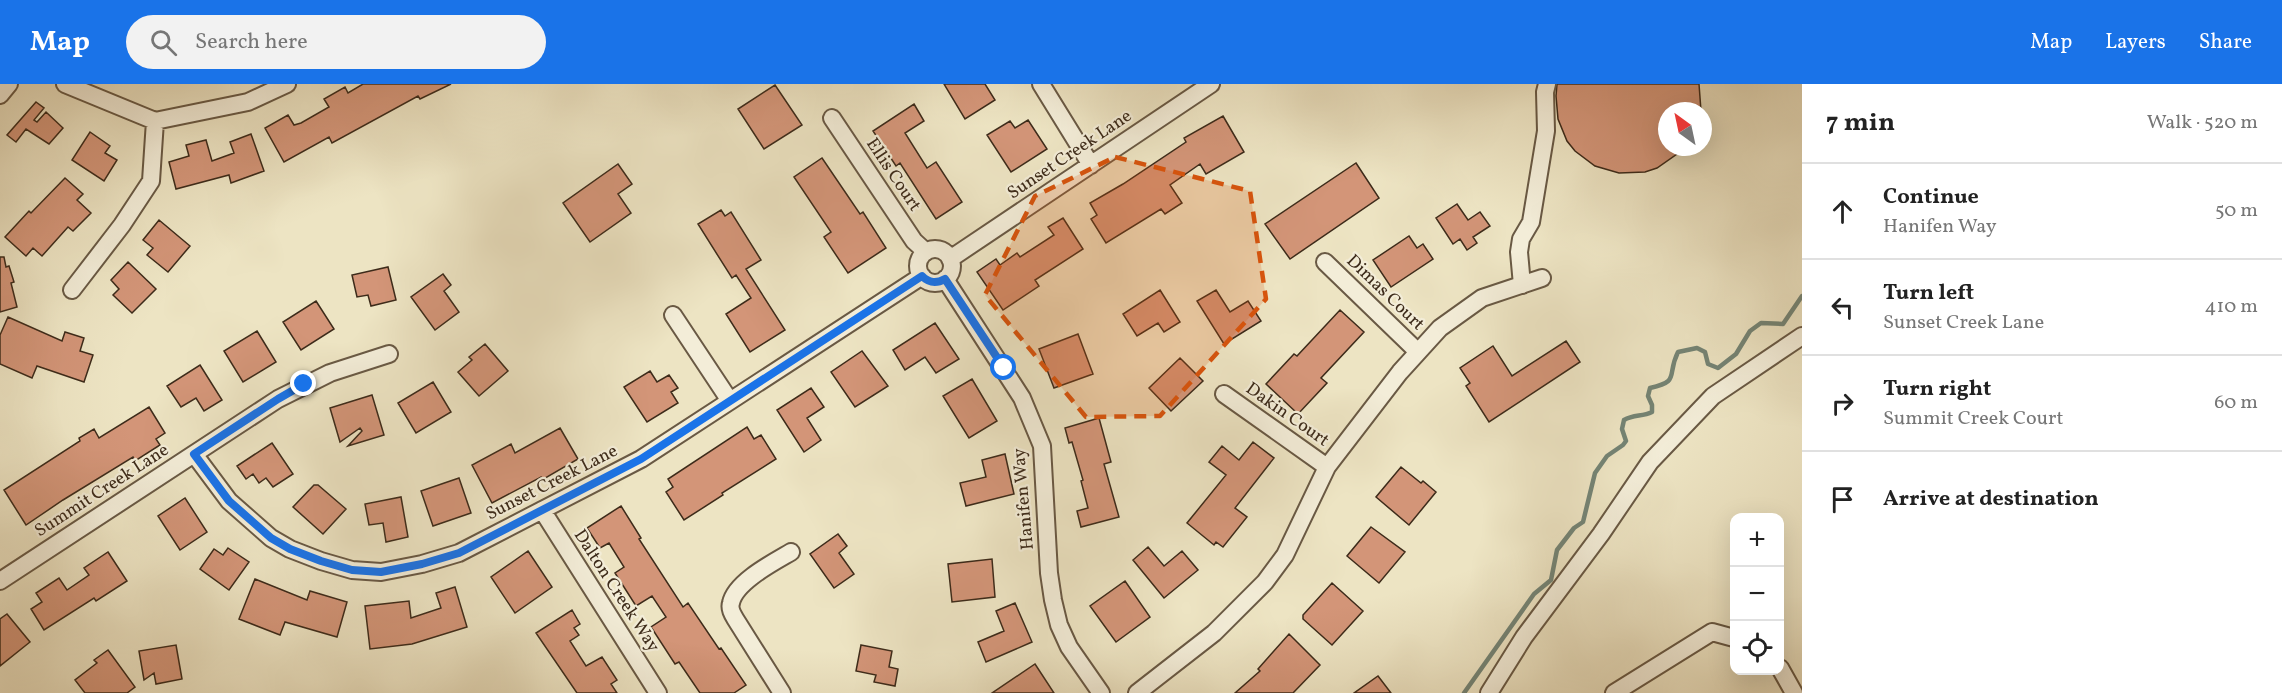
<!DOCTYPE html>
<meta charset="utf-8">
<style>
body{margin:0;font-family:Vollkorn,serif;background:#f2f2f2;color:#222}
.controls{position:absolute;right:18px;bottom:18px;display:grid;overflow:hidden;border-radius:12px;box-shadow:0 6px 24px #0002}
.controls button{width:54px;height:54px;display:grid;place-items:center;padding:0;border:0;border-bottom:2px solid #e0e0e0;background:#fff;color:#222;font:30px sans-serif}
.compass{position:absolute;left:1658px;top:18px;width:54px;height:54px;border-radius:50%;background:#fff;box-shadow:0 6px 24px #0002;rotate:327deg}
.stop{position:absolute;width:18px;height:18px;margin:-14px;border:4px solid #1a73e8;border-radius:50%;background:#fff}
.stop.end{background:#1a73e8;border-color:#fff;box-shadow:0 2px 6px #0008}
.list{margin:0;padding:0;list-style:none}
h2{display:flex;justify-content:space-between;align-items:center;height:78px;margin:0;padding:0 24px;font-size:26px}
h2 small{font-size:20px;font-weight:400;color:#767676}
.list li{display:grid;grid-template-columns:39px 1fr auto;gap:18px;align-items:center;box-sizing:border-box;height:96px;padding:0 24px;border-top:2px solid #e0e0e0}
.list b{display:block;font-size:22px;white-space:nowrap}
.list p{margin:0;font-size:20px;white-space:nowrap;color:#767676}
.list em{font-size:20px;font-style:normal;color:#767676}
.icon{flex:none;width:33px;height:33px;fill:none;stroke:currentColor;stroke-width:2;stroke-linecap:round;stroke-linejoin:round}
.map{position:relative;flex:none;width:1802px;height:609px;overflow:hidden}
header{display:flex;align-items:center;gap:36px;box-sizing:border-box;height:84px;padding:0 30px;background:#1a73e8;color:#fff}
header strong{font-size:28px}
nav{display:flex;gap:33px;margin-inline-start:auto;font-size:21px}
.search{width:420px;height:54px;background:#f2f2f2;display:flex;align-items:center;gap:15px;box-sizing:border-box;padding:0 21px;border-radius:33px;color:#767676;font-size:22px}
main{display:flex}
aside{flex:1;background:#fff}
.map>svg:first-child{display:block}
</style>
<header>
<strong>Map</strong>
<div class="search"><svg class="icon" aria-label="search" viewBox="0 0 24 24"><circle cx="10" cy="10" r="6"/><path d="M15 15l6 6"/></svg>Search here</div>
<nav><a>Map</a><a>Layers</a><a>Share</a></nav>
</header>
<main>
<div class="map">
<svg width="1802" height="609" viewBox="0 0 1802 609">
<rect width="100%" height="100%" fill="#ede4c3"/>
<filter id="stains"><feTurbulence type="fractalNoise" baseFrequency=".00333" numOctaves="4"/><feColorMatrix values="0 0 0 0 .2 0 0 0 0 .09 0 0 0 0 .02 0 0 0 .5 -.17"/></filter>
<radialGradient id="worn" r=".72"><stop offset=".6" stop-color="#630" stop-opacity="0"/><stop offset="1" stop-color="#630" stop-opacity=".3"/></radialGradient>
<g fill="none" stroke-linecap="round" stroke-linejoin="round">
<path stroke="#748475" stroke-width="4.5" d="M1464 609 1534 510 1551 496 1557 466 1574 444 1583 438 1595 389 1607 372 1623 361 1626 357 1622 345 1624 336C1634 330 1642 333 1652 328V321L1648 312 1650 304C1681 297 1666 292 1678 268L1697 264 1705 268 1708 280 1718 284 1736 270 1750 247 1761 239 1783 240 1802 212"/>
</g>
<path fill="#d39578" stroke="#3d2b1a" stroke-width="1.5" d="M363 0H451L420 15 418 12 332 59 329 53 284 78 265 44 288 31 294 41 301 39 329 23 324 15 345 3 348 9Z
M944 0H985L995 16 965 35Z
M1557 0H1699L1701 27H1667V63H1687L1657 84 1645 88 1619 89 1595 82 1575 67 1567 57 1558 35 1556 12Z
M775 1 802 41 764 65 738 25Z
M36 18 44 24 34 36 37 38 46 28 63 44 49 60 26 45 16 58 7 51Z
M914 20 924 37 905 49 927 84 936 78 962 118 936 135 900 79 896 82 873 47Z
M1223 32 1244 68 1206 90 1200 80 1170 101 1182 119 1165 130 1161 125 1106 159 1091 135 1097 131 1090 119 1123 100 1186 58 1184 54Z
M1028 36 1047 65 1011 88 987 51 1010 37 1015 44Z
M90 48 110 62 105 69 117 76 104 97 72 76Z
M251 50 264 87 231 99 229 91 176 105 169 78 189 72 186 61 206 56 212 77 234 69 230 58Z
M822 74 860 130 863 128 886 164 848 189 824 153 831 148 794 93Z
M1356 79 1379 114 1290 175 1265 140Z
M618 80 632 100 618 110 631 129 590 158 563 119Z
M65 94 83 110 77 116 91 129 73 147 68 143 42 172 33 164 26 172 5 153 29 127 31 129Z
M1457 120 1468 136 1480 128 1490 142 1473 153 1477 159 1467 166 1460 155 1453 160 1436 134Z
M721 126 725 132 731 128 761 176 746 185 785 246 750 268 726 230 751 214 736 191 732 194 698 140Z
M1063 134 1083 165 1035 196 1039 202 1003 226 977 188 996 175 1000 181 1017 169 1020 173 1054 151 1048 143Z
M159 136 190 162 168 188 147 171 153 164 143 156Z
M1409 152 1417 164 1423 160 1433 175 1391 203 1373 176Z
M0 173H4L6 183 9 182 14 198 11 199 17 223 0 228Z
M128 178 156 205 132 229 113 211 119 205 111 196Z
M388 183 396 216 371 222 368 211 357 213 352 191Z
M443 190 451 201 444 207 459 228 435 246 411 213Z
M1160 206 1180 238 1164 248 1158 239 1137 252 1123 230Z
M1216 206 1230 228 1248 217 1261 237 1224 260 1197 217Z
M316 217 334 245 301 266 283 238Z
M1340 226 1364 248 1321 294 1327 299 1298 330 1266 300 1294 270 1297 272Z
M8 233 62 257 65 248 84 254 80 267 93 271 84 298 37 282 32 294 0 280V251Z
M935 239 959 275 936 289 925 273 905 286 893 266Z
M257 247 276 278 243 298 224 267Z
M1078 250 1093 290 1054 304 1039 265Z
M1566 257 1580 278 1489 338 1466 302 1470 299 1460 284 1493 262 1512 292Z
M485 260 508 287 479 312 458 288 472 276 469 273Z
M862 267 888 302 855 323 831 288Z
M1180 274 1203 297 1171 327 1149 304Z
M200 281 222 316 204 327 196 314 181 323 167 302Z
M650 287 657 298 669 291 678 304 671 308 678 319 647 338 624 303Z
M972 295 997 337 969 354 943 312Z
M433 298 451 328 416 349 398 319Z
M811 304 824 323 807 334 821 356 804 368 777 326Z
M372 311 384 351 348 362 362 347 360 344 340 358 330 324Z
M149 323 165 349 156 355 160 361 135 377 133 373 63 416 26 441 4 406 80 357 79 354 94 345 99 354Z
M1099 334 1111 378 1104 380 1119 433 1081 443 1077 427 1088 424 1081 397 1083 396 1072 358 1069 359 1065 344Z
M747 343 754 355 761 351 776 375 722 409 723 411 684 436 666 408 673 403 668 395Z
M560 344 578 375 542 396 541 393 492 419 472 381 511 360 515 369Z
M1253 358 1274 374 1235 424 1247 433 1223 463 1216 458 1214 461 1187 439 1226 391 1209 378 1222 362 1239 376Z
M272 359 293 390 273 403 266 394 259 399 253 390 246 395 237 382Z
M1005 370 1014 410 966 422 960 399 986 393 982 376Z
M1401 383 1421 399 1423 397 1436 408 1409 441 1376 413Z
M459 394 471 429 433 442 421 407Z
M314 401H318L346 425 323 450 293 423Z
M401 413 408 453 386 458 383 439 369 441 365 420Z
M185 414 207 448 180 466 158 432Z
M621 422 641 454 639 455 683 523 688 519 719 565 721 564 746 601 734 609H700L679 578 675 580 651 543 666 533 652 512 636 522 615 489 624 483 609 459 600 464 587 444Z
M1371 443 1405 468 1379 499 1347 472Z
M838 450 847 462 839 469 854 490 834 504 810 470Z
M1148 463 1164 482 1182 467 1198 486 1164 514 1133 476Z
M228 464 249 478 229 506 200 485 214 465 223 471Z
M528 467 552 503 515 529 491 493Z
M108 468 127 497 96 517 94 514 44 546 31 525 42 518 36 509 59 494 67 506 89 491 84 484Z
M992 475 995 513 952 518 948 480Z
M255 495 307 516 310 507 347 518 337 553 285 538 280 551 239 535Z
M1125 497 1150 533 1116 558 1090 522Z
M1332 499 1363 527 1332 561 1303 535V531Z
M455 503 467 543 412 560 370 565 365 522 409 517 411 534 441 524 436 509Z
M1015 519 1032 558 986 578 978 558 1004 547 996 527Z
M572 526 580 540 574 544 579 551 570 557 586 582 602 573 617 596 611 600 617 609H577L536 549Z
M7 530 30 558 0 582V535Z
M1289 550 1320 581 1293 609H1235L1260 587 1258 585Z
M176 561 182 595 156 600 154 589 144 596 139 567Z
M861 561 892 567 889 583 898 585 895 602 874 598 876 591 856 587Z
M108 566 135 603 127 609H85L75 596 97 579 94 576Z
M1035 580 1054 609H992Z
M1378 592 1391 609H1354Z"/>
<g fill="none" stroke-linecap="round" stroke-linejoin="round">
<g stroke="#695944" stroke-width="20">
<path id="minor" d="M65 0 155 37 248 18 287 0
M1041 0 1091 81
M0 11 9 0
M832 34 914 157 926 168
M918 182a17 17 0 1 1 34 0a17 17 0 1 1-34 0Z
M950 175 1211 0
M1325 178 1418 268
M945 195 1022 314 1042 362 1049 489 1053 516 1059 541 1069 563 1101 609
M1522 201 1519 168 1521 155 1531 138 1546 47 1545 8 1547 0
M72 206 122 141 151 97 155 37
M673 231 730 317
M1224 310 1327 383
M194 370 229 417 271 454 290 465 321 477 352 486 381 488 422 480 459 469 641 375 922 192
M542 426 658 609
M0 497 278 315 330 289 389 270
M1780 584 1794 609
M782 609 736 536C733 531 729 525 731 519 735 498 774 478 791 468
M1137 609 1214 549 1265 498 1285 471 1327 383 1400 288 1440 244 1482 214 1542 194
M1489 609 1524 553 1601 450 1650 378 1713 312 1802 252
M1614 609 1712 548 1734 554"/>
</g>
<use href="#minor" stroke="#f3edd8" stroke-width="16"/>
</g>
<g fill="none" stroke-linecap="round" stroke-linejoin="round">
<path stroke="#1a73e8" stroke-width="8" d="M304 300 278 315 194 370 229 417 271 454 290 465 321 477 352 486 381 488 422 480 459 469 641 375 922 192C929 199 936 200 945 195L1004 284"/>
</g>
<path fill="#d7540d" fill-opacity="0.2" stroke="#d7540d" stroke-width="4.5" stroke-dasharray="12 8" stroke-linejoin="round" d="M1115 73 1250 107 1266 215 1160 332 1086 333 985 211 1035 112Z"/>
<g text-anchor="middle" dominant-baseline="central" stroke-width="4.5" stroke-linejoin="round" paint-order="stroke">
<g font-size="18" fill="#3d2b1a" stroke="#f3edd8">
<text transform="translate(1070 71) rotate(-34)">Sunset Creek Lane</text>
<text transform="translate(893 91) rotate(56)">Ellis Court</text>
<text transform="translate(1385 209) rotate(44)">Dimas Court</text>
<text transform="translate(1287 331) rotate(35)">Dakin Court</text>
<text transform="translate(552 399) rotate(-27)">Sunset Creek Lane</text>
<text transform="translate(102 407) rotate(-33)">Summit Creek Lane</text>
<text transform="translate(1024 415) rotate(-95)">Hanifen Way</text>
<text transform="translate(616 507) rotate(57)">Dalton Creek Way</text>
</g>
</g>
<rect width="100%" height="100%" filter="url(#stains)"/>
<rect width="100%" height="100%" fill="url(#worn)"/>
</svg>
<div class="controls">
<button>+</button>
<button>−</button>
<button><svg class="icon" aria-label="locate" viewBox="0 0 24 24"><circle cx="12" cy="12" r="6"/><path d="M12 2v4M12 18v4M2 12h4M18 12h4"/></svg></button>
</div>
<svg class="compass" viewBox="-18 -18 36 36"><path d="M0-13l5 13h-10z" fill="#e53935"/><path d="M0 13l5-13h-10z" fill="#767676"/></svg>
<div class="stop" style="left:1004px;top:284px"></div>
<div class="stop end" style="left:304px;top:300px"></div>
</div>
<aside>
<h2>7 min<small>Walk · 520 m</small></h2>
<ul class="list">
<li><svg class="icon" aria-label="ahead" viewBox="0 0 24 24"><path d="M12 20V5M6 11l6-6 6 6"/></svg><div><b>Continue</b><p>Hanifen Way</p></div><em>50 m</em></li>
<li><svg class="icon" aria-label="left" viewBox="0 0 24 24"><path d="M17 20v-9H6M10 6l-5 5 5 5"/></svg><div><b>Turn left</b><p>Sunset Creek Lane</p></div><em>410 m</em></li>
<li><svg class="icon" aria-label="right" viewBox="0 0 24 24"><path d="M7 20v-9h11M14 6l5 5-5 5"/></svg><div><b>Turn right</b><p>Summit Creek Court</p></div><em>60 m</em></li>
<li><svg class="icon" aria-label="arrive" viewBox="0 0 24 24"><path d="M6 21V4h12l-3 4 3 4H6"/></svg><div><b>Arrive at destination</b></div></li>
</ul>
</aside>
</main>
